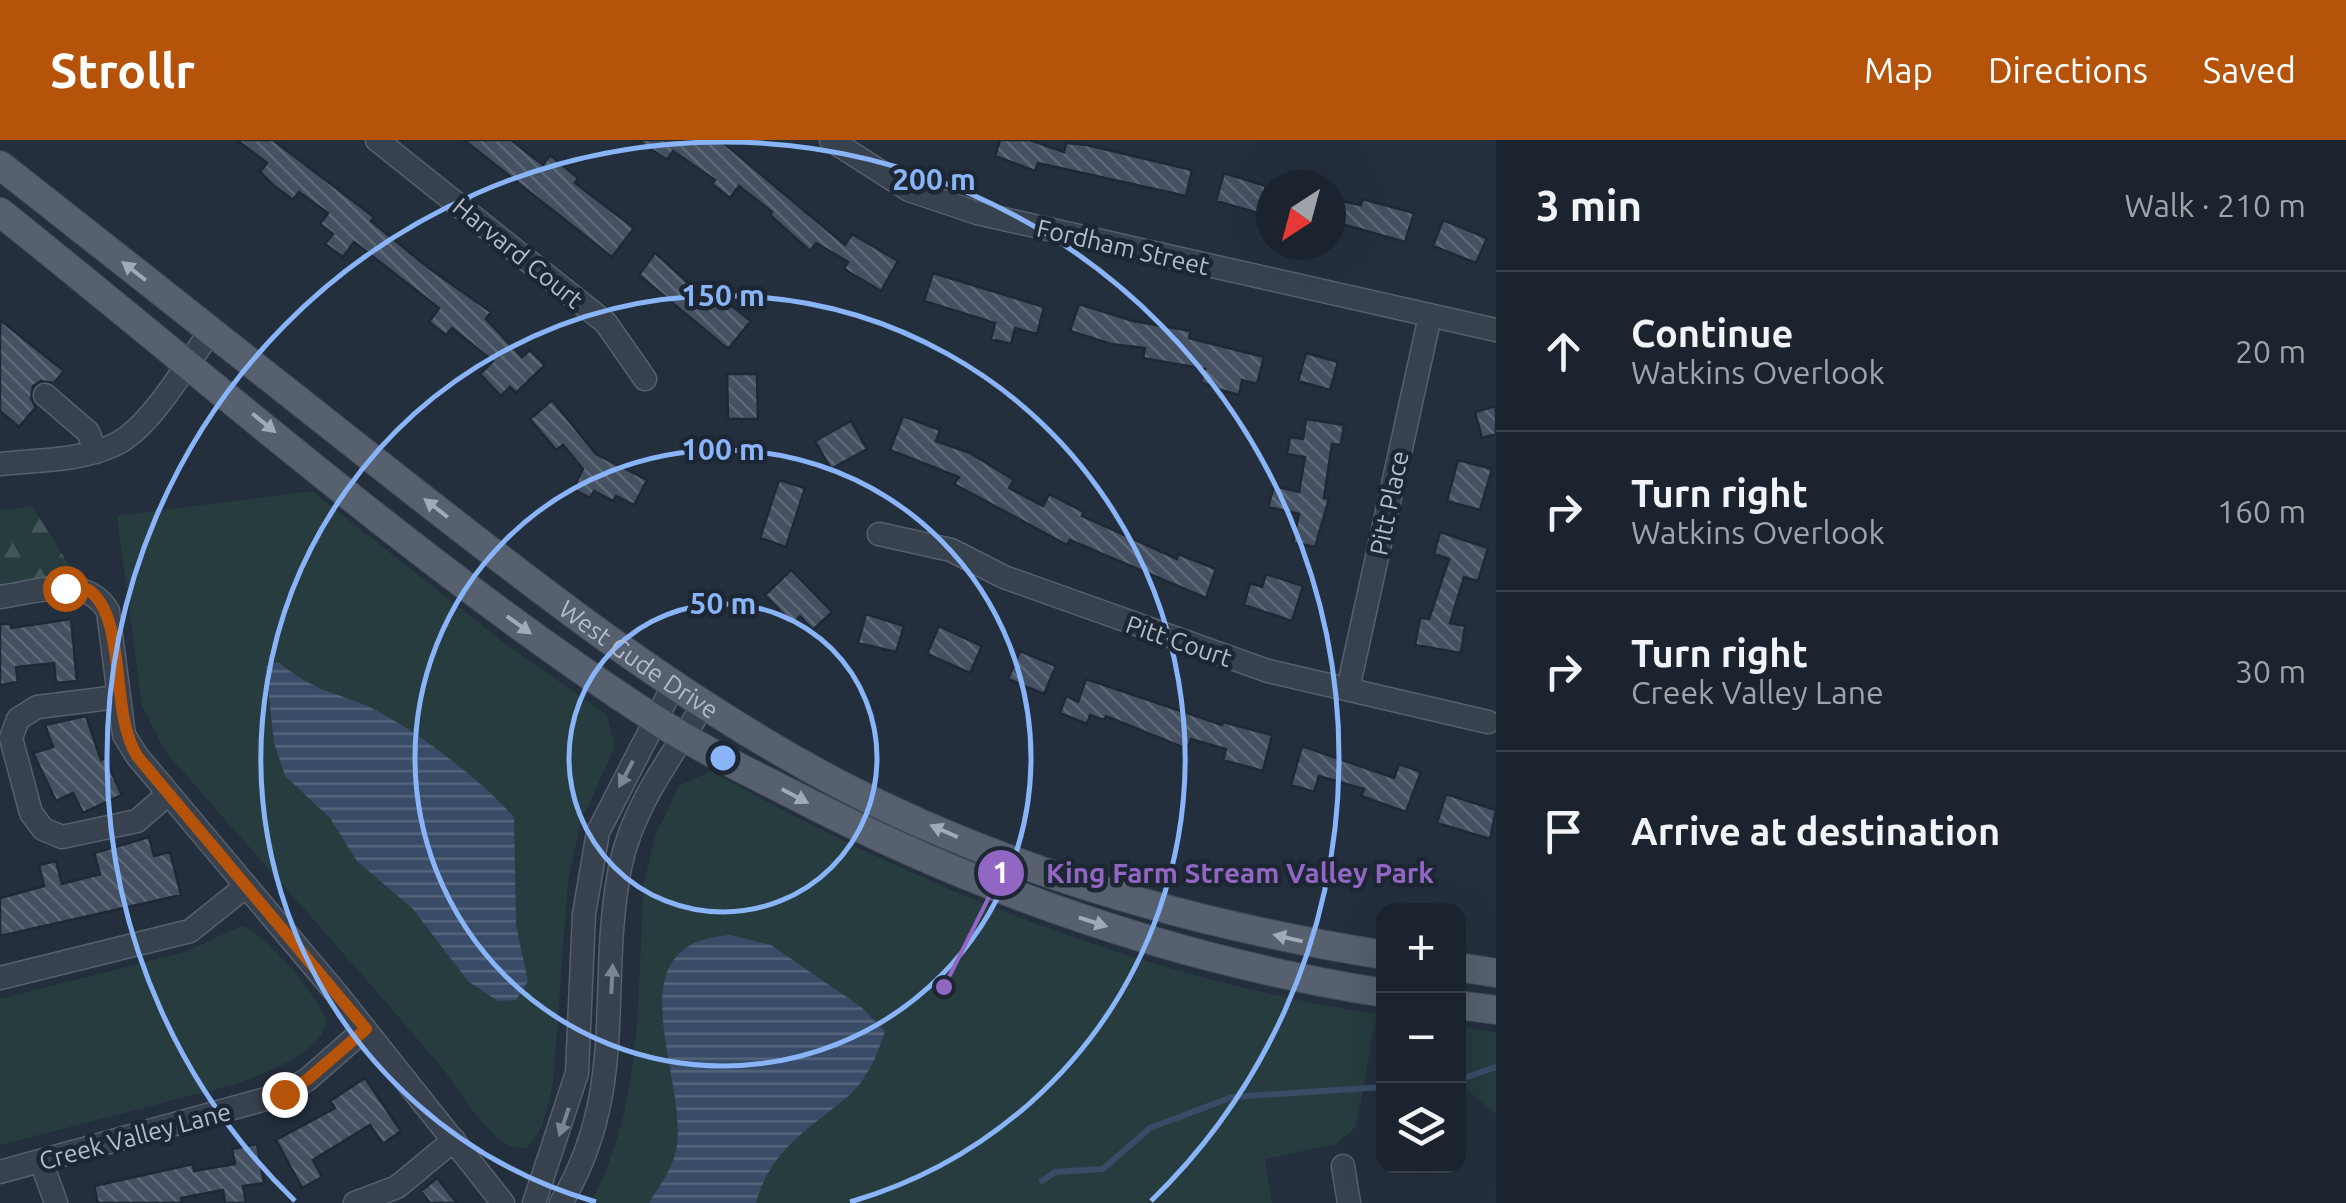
<!DOCTYPE html>
<meta charset="utf-8">
<style>
body{margin:0;font-family:Ubuntu,sans-serif;background:#282f3a;color:#f1f3f6}
.controls{position:absolute;right:30px;bottom:30px;display:grid;overflow:hidden;border-radius:20px;box-shadow:0 10px 40px #0002}
.controls button{width:90px;height:90px;display:grid;place-items:center;padding:0;border:0;border-bottom:2px solid #39404a;background:#1b232e;color:#f1f3f6;font:50px sans-serif}
.compass{position:absolute;left:1256px;top:30px;width:90px;height:90px;border-radius:50%;background:#1b232e;box-shadow:0 10px 40px #0002;rotate:216deg}
.stop{position:absolute;width:30px;height:30px;margin:-22px;border:8px solid #b45309;border-radius:50%;background:#fff}
.stop.end{background:#b45309;border-color:#fff;box-shadow:0 2px 10px #0008}
.list{margin:0;padding:0;list-style:none}
h2{display:flex;justify-content:space-between;align-items:center;height:130px;margin:0;padding:0 40px;font-size:42px}
h2 small{font-size:32px;font-weight:400;color:#a0a4aa}
.list li{display:grid;grid-template-columns:65px 1fr auto;gap:30px;align-items:center;box-sizing:border-box;height:160px;padding:0 40px;border-top:2px solid #39404a}
.list b{display:block;font-size:38px;white-space:nowrap}
.list p{margin:0;font-size:32px;white-space:nowrap;color:#a0a4aa}
.list em{font-size:32px;font-style:normal;color:#a0a4aa}
.icon{flex:none;width:55px;height:55px;fill:none;stroke:currentColor;stroke-width:2;stroke-linecap:round;stroke-linejoin:round}
.map{position:relative;flex:none;width:1496px;height:1063px;overflow:hidden}
header{display:flex;align-items:center;gap:60px;box-sizing:border-box;height:140px;padding:0 50px;background:#b45309;color:#fff}
header strong{font-size:48px}
nav{display:flex;gap:55px;margin-inline-start:auto;font-size:35px}
main{display:flex}
aside{flex:1;background:#1b232e}
.map>svg:first-child{display:block}
</style>
<header>
<strong>Strollr</strong>
<nav><a>Map</a><a>Directions</a><a>Saved</a></nav>
</header>
<main>
<div class="map">
<svg width="1496" height="1063" viewBox="0 0 1496 1063">
<defs>
<pattern id="forest-firs" width="22" height="20" patternUnits="userSpaceOnUse" patternTransform="scale(2.5)"><rect width="22" height="20" fill="#263c3f"/><path d="M5 1l3.5 6h-7zM16 11l3.5 6h-7z" fill="#435659"/></pattern>
<pattern id="water-rules" width="6" height="5" patternUnits="userSpaceOnUse" patternTransform="scale(2.5)"><rect width="6" height="5" fill="#394c67"/><path d="M0 2.5h6" fill="none" stroke="#53647b"/></pattern>
<pattern id="building-back-hatch" width="6" height="6" patternUnits="userSpaceOnUse" patternTransform="scale(2.5)"><rect width="6" height="6" fill="#455162"/><path d="M-1 5l2 2M0 0l6 6M5-1l2 2" fill="none" stroke="#5d6877"/></pattern>
</defs>
<rect width="100%" height="100%" fill="#242f3e"/>
<path fill="url(#forest-firs)" d="M32 366 74 433 65 448 0 457V371Z"/>
<path fill="#263c3f" d="M312 351 503 502 607 575 615 607 581 681 568 741 553 944 542 987 528 1007C496 1017 462 952 443 929 352 821 257 717 165 611L142 565 117 376Z
M711 631C918 748 1147 840 1383 875V882L1376 878 1356 987 1336 1004 1265 1019 1272 1063H590C644 968 637 849 644 743L655 697 679 646Z
M241 786C262 789 325 862 326 884 317 916 264 933 236 944L0 1005V859L185 812Z
M1458 887 1496 892V974L1459 943Z"/>
<path fill="url(#water-rules)" d="M278 522C316 552 327 549 367 566 413 587 481 640 514 677L516 785 528 841 516 860 498 861 468 841 412 768 357 721 330 678 285 636 274 603 266 526Z
M730 795 771 805 861 867 885 891C877 916 867 941 846 958 807 990 770 1011 756 1063H649C658 1048 670 1032 675 1015 694 945 606 803 730 795Z"/>
<g fill="none" stroke-linecap="round" stroke-linejoin="round">
<path stroke="#394c67" stroke-width="6" d="M1458 940 1496 927
M1042 1041 1055 1032 1103 1029 1150 988 1232 957 1384 947"/>
</g>
<path fill="url(#building-back-hatch)" stroke="#1f2835" stroke-width="2.5" d="M237 0H273L374 77 371 81 430 129 491 172 486 179 522 217 530 210 545 225 516 253 510 247 501 256 480 234 493 221 452 188 446 195 429 182 439 168 354 102 343 117 325 104 333 94 320 84 328 73 299 52 293 60 273 45 260 32 267 23Z
M464 0H511L543 25 550 15 578 38 575 43 634 88 612 117Z
M638 0H720L845 105 852 94 898 121 881 151 844 129 848 122 816 103 810 111 770 75 772 72 739 46 730 58 712 44 715 40 673 11 667 20Z
M1000 0H1030L1064 12 1066 3 1087 5 1192 30 1186 56 1038 23 1035 31 995 16Z
M1224 33 1266 46 1258 73 1216 61Z
M1331 59 1361 65 1362 59 1414 73 1405 102 1331 81Z
M1443 80 1487 98 1476 123 1433 106Z
M655 113 714 166 720 157 751 181 728 209 639 135Z
M933 133 1044 167 1037 194 1015 188 1011 204 991 199 995 183 924 161Z
M1079 164 1133 181 1191 191 1189 198 1264 217 1257 244 1242 240 1239 255 1217 249 1201 242 1205 229 1143 218 1145 208 1111 204 1070 191Z
M0 180 64 231 54 243 41 241 33 246 31 259 36 267 19 287 0 271Z
M1306 213 1338 222 1330 250 1298 241Z
M727 234H757L758 279H728Z
M552 260 596 314 647 340 634 365 616 356 613 361 594 351 590 358 573 349 583 329 563 305 556 310 530 279Z
M1496 266V294L1482 298 1475 272Z
M903 276 940 290 936 301 970 313 1014 340 1009 348 1043 366 1049 354 1084 372 1082 376 1177 419 1178 414 1216 429 1206 458 1070 400 1067 405 954 344 959 337 890 310Z
M1306 279 1344 285 1341 305 1332 304 1324 358 1329 359 1315 407 1293 402 1299 374 1268 367 1274 346 1299 352 1305 317 1287 314 1290 297 1303 299Z
M851 281 867 309 831 329 815 301Z
M1458 320 1492 329 1480 370 1447 361Z
M779 340 805 348 786 407 760 398Z
M1440 392 1488 408 1478 441 1464 437 1450 483 1465 486 1461 513 1415 505 1420 478 1429 479 1449 419 1434 414Z
M791 430 832 472 813 490 800 476 793 484 765 455Z
M1266 434 1303 446 1292 481 1244 465 1250 443 1262 447Z
M866 474 904 486 896 512 858 503Z
M71 479 77 541 56 543 54 523 16 527 18 542 0 545V484H11V488Z
M939 486 982 506 970 533 927 514Z
M1020 511 1056 526 1044 554 1008 539Z
M1086 539 1222 585 1223 582 1272 595 1263 631 1223 620 1226 609 1191 599 1187 609 1106 576 1104 580 1090 575 1087 584 1060 573 1066 556 1078 562Z
M86 576 101 620 105 618 122 655 83 673 73 653 56 661 33 613 53 607 45 585Z
M1302 606 1394 638 1399 624 1421 632 1406 672 1361 656 1364 649 1319 636 1314 652 1291 645Z
M1446 654 1496 670 1490 699 1437 683Z
M149 697 154 716 170 712 181 755 0 796V758L44 746 39 725 56 721 62 744 100 734 94 713Z
M365 938 401 991 383 1004 370 985 313 1020 322 1037 302 1048 276 1000 335 968 330 961Z
M257 1004 264 1043 243 1046 246 1063H225L223 1050 181 1058 182 1063H98L94 1046 193 1024 194 1031 235 1024 232 1009Z
M437 1038 457 1063H430L421 1051Z"/>
<g fill="none" stroke-linecap="round" stroke-linejoin="round">
<g stroke="#565f6c" stroke-width="25">
<path id="minor" d="M377 0 606 183 645 239
M831 0 909 50 977 73 1496 190
M45 255 88 292 96 312
M0 324C36 320 83 321 116 304 151 287 187 223 211 191
M879 394 951 410 1004 437 1268 531 1488 582
M0 457C37 452 85 433 108 471L124 595 137 616 337 854 503 1063
M1348 549 1430 176
M118 557 37 567 18 579 11 598 31 673 43 689 62 697 137 681 168 654
M0 838 190 791 245 747
M41 1021 56 1063
M1343 1026 1349 1063
M0 1032 284 954 308 939 365 889
M355 1063 397 1047 454 1000
M534 1063 577 933 584 774 598 692 672 548
M561 1063C629 950 597 847 620 728 632 667 671 617 703 566"/>
</g>
<g stroke="#414a57" stroke-width="30">
<g id="major">
<path id="s1" d="M0 25C130 127 259 229 389 332 533 445 673 556 835 642 1004 731 1196 785 1384 815"/>
<path d="M0 72C214 243 423 428 653 578 696 606 742 629 788 652 975 750 1174 820 1384 853"/>
<path d="M1458 827 1496 833"/>
<path d="M1458 865 1496 870"/>
</g>
</g>
<use href="#minor" stroke="#38414e" stroke-width="22"/>
<use href="#major" stroke="#56606e" stroke-width="28"/>
</g>
<defs><path id="oneway-solid" d="M-6-.8H1V-3.2L6.5 0L1 3.2V.8H-6Z" transform="scale(2.5)"/></defs>
<g fill="#a1aab7">
<use href="#oneway-solid" transform="translate(134 131) rotate(-142)"/>
<use href="#oneway-solid" transform="translate(264 283) rotate(39)"/>
<use href="#oneway-solid" transform="translate(436 368) rotate(-142)"/>
<use href="#oneway-solid" transform="translate(519 485) rotate(36)"/>
<use href="#oneway-solid" transform="translate(795 656) rotate(28)"/>
<use href="#oneway-solid" transform="translate(944 691) rotate(-156)"/>
<use href="#oneway-solid" transform="translate(1093 782) rotate(18)"/>
<use href="#oneway-solid" transform="translate(1288 798) rotate(-167)"/>
</g>
<g fill="#7c8592">
<use href="#oneway-solid" transform="translate(626 634) rotate(118)"/>
<use href="#oneway-solid" transform="translate(612 839) rotate(-87)"/>
<use href="#oneway-solid" transform="translate(564 982) rotate(109)"/>
</g>
<g fill="none" stroke-linecap="round" stroke-linejoin="round">
<path stroke="#b45309" stroke-width="12" d="M65 448 89 450C128 480 109 570 137 616L366 889 308 939 284 954"/>
</g>
<g fill="none" stroke="#8ab4f8" stroke-width="5">
<circle cx="723" cy="618" r="154"/>
<circle cx="723" cy="618" r="308"/>
<path d="M596 1062A462 462 0 1 1 850 1062"/>
<path d="M295 1061A616 616 0 1 1 1151 1061"/>
</g>
<g text-anchor="middle" dominant-baseline="central" stroke-width="9" stroke-linejoin="round" paint-order="stroke">
<g font-size="25" fill="#b4bcc9" stroke="#1d2633">
<text transform="translate(1123 107) rotate(13)">Fordham Street</text>
<text transform="translate(518 113) rotate(39)">Harvard Court</text>
<text transform="translate(1389 363) rotate(-78)">Pitt Place</text>
<text transform="translate(1179 501) rotate(19)">Pitt Court</text>
<text stroke="none"><textPath href="#s1" startOffset="808">West Gude Drive</textPath></text>
<text transform="translate(135 996) rotate(-15)">Creek Valley Lane</text>
</g>
</g>
<circle cx="723" cy="618" r="15" fill="#8ab4f8" stroke="#1d2633" stroke-width="5"/>
<g font-size="30" text-anchor="middle" font-weight="bold" fill="#8ab4f8" stroke="#1d2633" stroke-width="9" stroke-linejoin="round" paint-order="stroke">
<text x="934" y="50">200 m</text>
<text x="723" y="166">150 m</text>
<text x="723" y="320">100 m</text>
<text x="723" y="474">50 m</text>
</g>
<path fill="none" stroke="#9266c3" stroke-width="4" d="M944 847L1001 733"/>
<g fill="#9266c3" stroke="#1d2633" stroke-width="4">
<circle cx="944" cy="847" r="10"/>
<circle cx="1001" cy="733" r="25"/>
</g>
<g font-size="30" text-anchor="middle" font-weight="bold" fill="#fff">
<text x="1001" y="743">1</text>
</g>
<g font-size="28" text-anchor="middle" font-weight="bold" fill="#9266c3" stroke="#1d2633" stroke-width="9" stroke-linejoin="round" paint-order="stroke">
<text x="1240" y="743">King Farm Stream Valley Park</text>
</g>
</svg>
<div class="controls">
<button>+</button>
<button>−</button>
<button><svg class="icon" aria-label="layers" viewBox="0 0 24 24"><path d="M12 4l9 5-9 5-9-5zM3 14l9 5 9-5"/></svg></button>
</div>
<svg class="compass" viewBox="-18 -18 36 36"><path d="M0-13l5 13h-10z" fill="#e53935"/><path d="M0 13l5-13h-10z" fill="#a0a4aa"/></svg>
<div class="stop" style="left:65px;top:448px"></div>
<div class="stop end" style="left:284px;top:954px"></div>
</div>
<aside>
<h2>3 min<small>Walk · 210 m</small></h2>
<ul class="list">
<li><svg class="icon" aria-label="ahead" viewBox="0 0 24 24"><path d="M12 20V5M6 11l6-6 6 6"/></svg><div><b>Continue</b><p>Watkins Overlook</p></div><em>20 m</em></li>
<li><svg class="icon" aria-label="right" viewBox="0 0 24 24"><path d="M7 20v-9h11M14 6l5 5-5 5"/></svg><div><b>Turn right</b><p>Watkins Overlook</p></div><em>160 m</em></li>
<li><svg class="icon" aria-label="right" viewBox="0 0 24 24"><path d="M7 20v-9h11M14 6l5 5-5 5"/></svg><div><b>Turn right</b><p>Creek Valley Lane</p></div><em>30 m</em></li>
<li><svg class="icon" aria-label="arrive" viewBox="0 0 24 24"><path d="M6 21V4h12l-3 4 3 4H6"/></svg><div><b>Arrive at destination</b></div></li>
</ul>
</aside>
</main>
